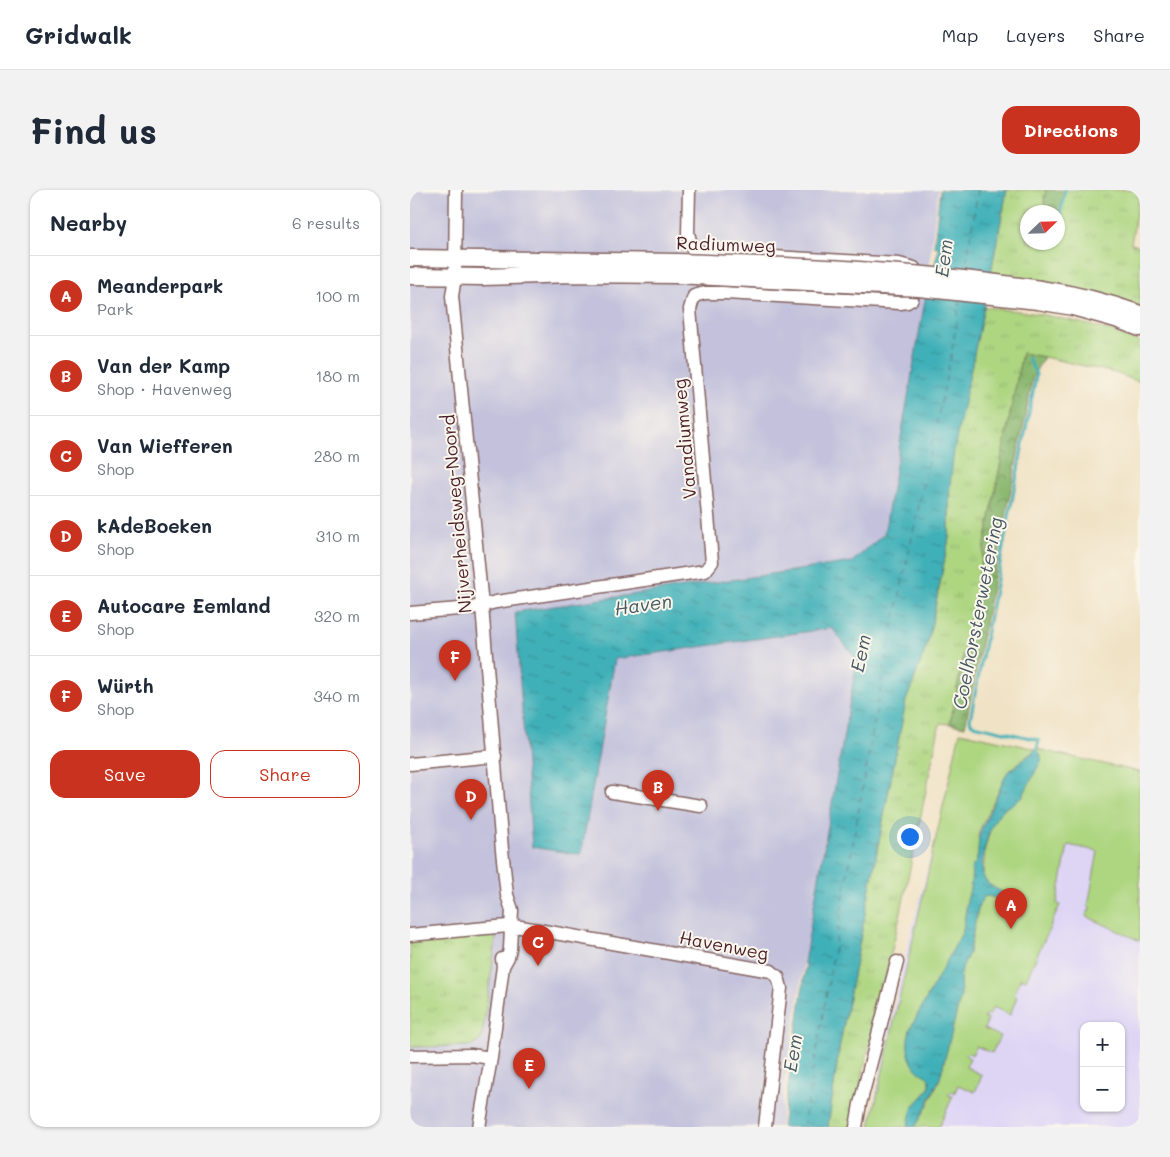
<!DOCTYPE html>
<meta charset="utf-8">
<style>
body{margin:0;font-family:Mali,sans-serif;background:#f2f2f3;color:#1f2937}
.controls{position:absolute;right:15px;bottom:15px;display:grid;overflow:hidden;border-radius:10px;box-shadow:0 1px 4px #0004}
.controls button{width:45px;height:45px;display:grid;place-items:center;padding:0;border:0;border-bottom:1px solid #e0e1e3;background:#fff;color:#1f2937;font:25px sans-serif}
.compass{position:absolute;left:610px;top:15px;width:45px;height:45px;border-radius:50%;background:#fff;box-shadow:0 1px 4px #0004;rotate:67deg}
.you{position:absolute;left:499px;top:646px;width:18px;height:18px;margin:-12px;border:4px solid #fff;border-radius:50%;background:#1a73e8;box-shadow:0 0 0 8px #1a73e833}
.badge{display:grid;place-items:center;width:32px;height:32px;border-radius:50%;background:#c8321e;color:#fff;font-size:16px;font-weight:700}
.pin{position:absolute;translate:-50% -41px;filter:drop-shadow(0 1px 2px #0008)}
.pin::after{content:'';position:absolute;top:26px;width:18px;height:15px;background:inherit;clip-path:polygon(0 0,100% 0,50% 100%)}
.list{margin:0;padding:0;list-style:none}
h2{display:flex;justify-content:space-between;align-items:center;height:65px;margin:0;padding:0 20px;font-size:21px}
h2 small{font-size:16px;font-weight:400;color:#747a83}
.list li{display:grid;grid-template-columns:32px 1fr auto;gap:15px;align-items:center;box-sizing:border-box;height:80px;padding:0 20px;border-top:1px solid #e0e1e3}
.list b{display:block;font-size:19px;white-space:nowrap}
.list p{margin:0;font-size:16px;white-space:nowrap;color:#747a83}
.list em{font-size:16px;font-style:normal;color:#747a83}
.actions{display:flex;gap:10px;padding:15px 20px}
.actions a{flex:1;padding:11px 0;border:1px solid #c8321e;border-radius:15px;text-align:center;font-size:18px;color:#c8321e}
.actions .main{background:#c8321e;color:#fff}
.map{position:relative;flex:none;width:730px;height:937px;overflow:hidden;border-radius:15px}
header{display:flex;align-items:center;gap:30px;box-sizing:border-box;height:70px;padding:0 25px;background:#fff;border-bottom:1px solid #e0e1e3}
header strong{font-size:24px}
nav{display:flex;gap:28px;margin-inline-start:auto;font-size:18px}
.intro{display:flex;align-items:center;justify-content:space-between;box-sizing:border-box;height:120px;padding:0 30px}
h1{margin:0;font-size:35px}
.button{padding:12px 22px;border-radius:15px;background:#c8321e;color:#fff;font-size:18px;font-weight:700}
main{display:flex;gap:30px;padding:0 30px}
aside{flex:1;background:#fff;border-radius:15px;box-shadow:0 1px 4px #0004}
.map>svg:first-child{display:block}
</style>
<header>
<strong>Gridwalk</strong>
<nav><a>Map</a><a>Layers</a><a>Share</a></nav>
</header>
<div class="intro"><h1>Find us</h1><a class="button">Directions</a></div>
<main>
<aside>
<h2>Nearby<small>6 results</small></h2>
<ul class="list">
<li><span class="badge">A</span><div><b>Meanderpark</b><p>Park</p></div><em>100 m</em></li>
<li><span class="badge">B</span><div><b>Van der Kamp</b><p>Shop · Havenweg</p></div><em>180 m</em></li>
<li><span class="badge">C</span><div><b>Van Wiefferen</b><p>Shop</p></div><em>280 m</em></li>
<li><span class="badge">D</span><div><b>kAdeBoeken</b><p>Shop</p></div><em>310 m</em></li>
<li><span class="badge">E</span><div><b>Autocare Eemland</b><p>Shop</p></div><em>320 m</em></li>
<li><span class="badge">F</span><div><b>Würth</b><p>Shop</p></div><em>340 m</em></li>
</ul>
<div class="actions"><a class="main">Save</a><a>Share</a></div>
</aside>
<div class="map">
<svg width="730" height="937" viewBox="0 0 730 937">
<defs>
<pattern id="grass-tufts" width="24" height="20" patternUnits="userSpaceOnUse" patternTransform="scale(1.25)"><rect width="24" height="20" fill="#aed681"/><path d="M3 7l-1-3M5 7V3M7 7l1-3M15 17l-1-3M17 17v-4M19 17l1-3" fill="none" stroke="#97b770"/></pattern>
<pattern id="forest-crowns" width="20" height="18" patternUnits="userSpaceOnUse" patternTransform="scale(1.25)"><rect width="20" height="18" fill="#8ab76f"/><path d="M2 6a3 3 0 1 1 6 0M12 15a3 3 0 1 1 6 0" fill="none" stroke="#73945b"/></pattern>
<pattern id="water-ripples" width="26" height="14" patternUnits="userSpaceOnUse" patternTransform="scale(1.25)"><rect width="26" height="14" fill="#3fb0b8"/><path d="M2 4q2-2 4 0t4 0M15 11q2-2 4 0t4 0" fill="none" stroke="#378f96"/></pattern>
</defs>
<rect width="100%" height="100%" fill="#fbf7ec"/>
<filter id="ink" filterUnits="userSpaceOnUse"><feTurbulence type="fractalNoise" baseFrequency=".02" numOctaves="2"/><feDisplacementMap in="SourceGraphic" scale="10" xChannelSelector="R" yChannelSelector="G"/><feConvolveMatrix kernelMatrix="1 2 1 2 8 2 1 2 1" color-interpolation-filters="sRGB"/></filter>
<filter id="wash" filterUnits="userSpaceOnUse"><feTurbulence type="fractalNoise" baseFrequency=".0096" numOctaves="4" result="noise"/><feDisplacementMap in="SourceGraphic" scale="20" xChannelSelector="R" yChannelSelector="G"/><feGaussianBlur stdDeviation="1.12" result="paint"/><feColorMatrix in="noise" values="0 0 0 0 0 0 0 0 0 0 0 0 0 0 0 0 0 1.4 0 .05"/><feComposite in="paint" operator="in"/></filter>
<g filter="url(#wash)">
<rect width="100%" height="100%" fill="#f0e2c5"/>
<path fill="#ded5f5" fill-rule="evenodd" d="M552 544 730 583V937H459L495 766ZM674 836H711V918H674Z"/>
<path fill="#c3c1db" d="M0 0H528L515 110 474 344 442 372 105 423 122 657 171 665 204 469 422 438 447 470 393 780 376 885 370 937H0Z"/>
<path fill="url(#grass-tufts)" stroke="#7c7a56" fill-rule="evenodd" d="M597 0H636L634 12 650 20 654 0H730L721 54 730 56V117L580 88ZM618 22H648V52H618Z
M574 117C630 123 678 131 730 152V192L705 183 634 167 612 163 540 534 530 533 492 717 454 878 442 937H418L430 854 496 511 518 452 539 348 540 283 552 217Z
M85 743 86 749 72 847 68 852 61 856 0 857V748Z"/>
<path fill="url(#forest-crowns)" stroke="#6a6b4d" d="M636 0H654L650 21 636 19 634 12Z
M612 163 634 167 623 186 555 537 540 534Z"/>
<path fill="#aed681" stroke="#7c7a56" d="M550 542 730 582V751L676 726 677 722H679L680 717 678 716 688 661 658 655 647 713 650 715 616 790 611 788 604 805 607 807 600 825 583 817 579 826 576 824 574 826 575 829H578L574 839 590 846 582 863 566 856 562 865 559 863 556 864 557 867 560 868 556 877 572 885 565 902 548 895 544 904 542 901 539 903V906H543L529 937H505L518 915 530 888 551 805 550 788 552 779 559 762 569 714 575 706 582 707 606 717 593 703 577 693 573 686 575 659 582 633 592 620 613 607 630 564 626 560 623 561 597 583 569 641 568 647 570 654 566 673 562 677 561 695 557 711 553 741 501 837C493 859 501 875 519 888 524 900 508 908 503 918 500 924 499 930 498 937H460Z"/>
<path fill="url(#water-ripples)" stroke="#446872" d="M530 0H597L574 117 544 260 539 304V348L518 452 496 511 430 854 418 937H372L396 774 394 773 447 470 422 438 205 469 171 665 122 657 105 422 442 372 474 344 515 110 529 58 524 56Z
M626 560 630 563C631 567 632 567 631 571 629 575 613 606 611 608 606 613 598 615 592 621 580 631 569 669 573 685 578 703 604 700 610 715L606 717 583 707 575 706 569 714 559 762 552 779 550 788 551 805 530 888 509 931 505 937H498C499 930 500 921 505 915 509 908 520 902 520 894 521 886 512 885 508 881 497 869 495 852 501 837L553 741 557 711 561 695 562 676 566 673C570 659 566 646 574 634L597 583Z"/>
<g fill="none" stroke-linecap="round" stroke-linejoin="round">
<path stroke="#3fb0b8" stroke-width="3" d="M648 36 655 0
M618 168 626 184 625 191 560 530 561 533 564 535 629 550 626 563"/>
<path stroke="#465963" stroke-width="1" stroke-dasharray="6 5" stroke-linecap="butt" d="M555 82 568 0
M393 937 473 483 542 161 550 110"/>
</g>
</g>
<g filter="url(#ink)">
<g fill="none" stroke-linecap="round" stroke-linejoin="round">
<g stroke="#846361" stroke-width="15">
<path id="minor" d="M46 0 45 87 42 106 72 416 92 660 97 705 102 720 100 759 98 767 93 776
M279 0 278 43 282 58 293 63 489 74 504 78
M0 423 62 418 86 412 295 381 302 372 280 119 284 106 295 103H315L490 113 497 112 502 109
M0 574 85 566
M202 602 291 616
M0 745 98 736 111 737 361 781 368 787 371 798 355 937
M0 866 61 865 81 868
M69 937 81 868 93 776 92 769
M446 937 450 914 487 772"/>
</g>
<g stroke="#846361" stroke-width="19">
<path id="major" d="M0 68 266 72
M0 86 73 87 162 84 266 85
M630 99C664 104 697 112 730 124
M628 111 663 117 706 129 730 138"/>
</g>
<use href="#minor" stroke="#fff" stroke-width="12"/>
<use href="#major" stroke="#fff" stroke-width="16"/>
<g stroke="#846361" stroke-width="19" stroke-linecap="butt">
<path id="major-bridge" d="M266 72C388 76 510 80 630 99
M266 85 509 98 628 111"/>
</g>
<use href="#major-bridge" stroke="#fff" stroke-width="16"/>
</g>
</g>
<g text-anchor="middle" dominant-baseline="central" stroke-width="4" stroke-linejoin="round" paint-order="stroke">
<g font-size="18" fill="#4a1f2b" stroke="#fbf7ec">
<text transform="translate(316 54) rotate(2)">Radiumweg</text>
<text transform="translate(274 249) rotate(-95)">Vanadiumweg</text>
<text transform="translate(46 324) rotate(-95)">Nijverheidsweg-Noord</text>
<text transform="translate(314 755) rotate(11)">Havenweg</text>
</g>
<g font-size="19" font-style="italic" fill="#465963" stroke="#fbf7ec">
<text transform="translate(533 68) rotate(-83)">Eem</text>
<text transform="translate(233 414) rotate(-8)">Haven</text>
<text transform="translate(567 423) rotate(-79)">Coelhorsterwetering</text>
<text transform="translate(450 463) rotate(-78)">Eem</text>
<text transform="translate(382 863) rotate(-81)">Eem</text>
</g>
</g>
</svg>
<div class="controls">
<button>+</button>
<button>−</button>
</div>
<svg class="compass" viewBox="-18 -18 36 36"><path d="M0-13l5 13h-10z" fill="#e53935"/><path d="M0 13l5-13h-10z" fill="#747a83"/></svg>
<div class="you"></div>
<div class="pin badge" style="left:601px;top:739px">A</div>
<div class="pin badge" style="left:248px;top:621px">B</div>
<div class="pin badge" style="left:128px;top:776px">C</div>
<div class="pin badge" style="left:61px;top:630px">D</div>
<div class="pin badge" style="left:119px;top:899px">E</div>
<div class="pin badge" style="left:45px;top:491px">F</div>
</div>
</main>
